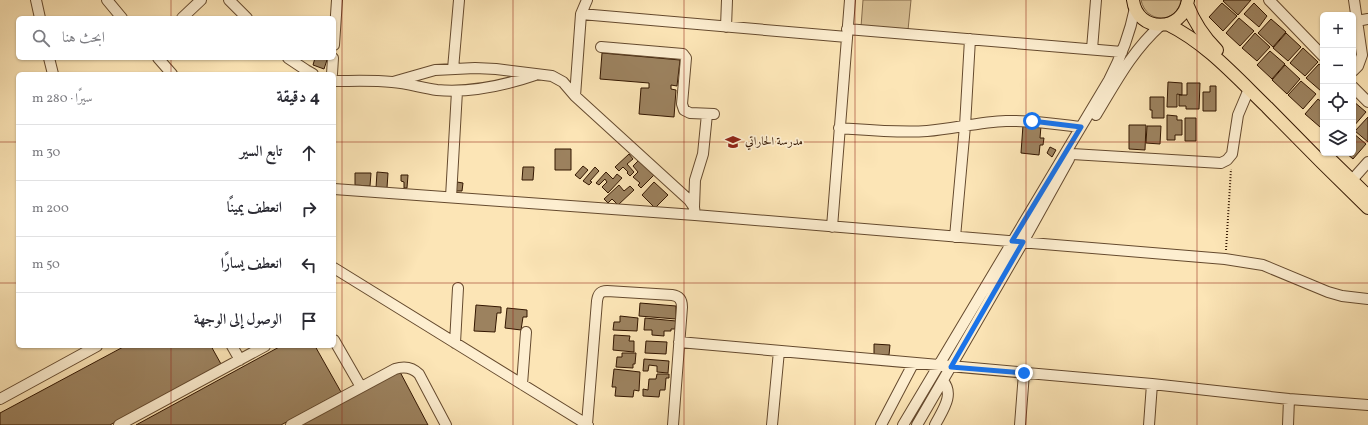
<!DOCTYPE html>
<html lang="ar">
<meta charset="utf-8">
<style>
body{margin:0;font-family:Vollkorn,Amiri,serif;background:#f7f7f7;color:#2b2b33;direction:rtl}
.controls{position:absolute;right:12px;top:12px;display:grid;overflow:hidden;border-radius:6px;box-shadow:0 1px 3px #0004}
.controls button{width:36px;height:36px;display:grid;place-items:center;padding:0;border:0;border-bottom:1px solid #e1e1e2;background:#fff;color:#2b2b33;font:20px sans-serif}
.stop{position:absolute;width:12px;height:12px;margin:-9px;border:3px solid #1a73e8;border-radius:50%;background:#fff}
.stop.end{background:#1a73e8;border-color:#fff;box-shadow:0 1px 4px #0008}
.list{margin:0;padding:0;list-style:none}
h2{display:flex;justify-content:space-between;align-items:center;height:52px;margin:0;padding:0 16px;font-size:17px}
h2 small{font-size:13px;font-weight:400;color:#7c7c81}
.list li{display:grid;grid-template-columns:26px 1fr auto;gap:12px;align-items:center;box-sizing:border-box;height:56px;padding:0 16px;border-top:1px solid #e1e1e2}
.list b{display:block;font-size:15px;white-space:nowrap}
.list em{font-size:13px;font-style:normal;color:#7c7c81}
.icon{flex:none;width:22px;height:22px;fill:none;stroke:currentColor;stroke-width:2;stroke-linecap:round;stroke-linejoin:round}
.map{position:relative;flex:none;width:1368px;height:425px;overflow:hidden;direction:ltr}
.search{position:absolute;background:#fff;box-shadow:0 1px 3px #0004;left:16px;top:16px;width:320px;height:44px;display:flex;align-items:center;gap:10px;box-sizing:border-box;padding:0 14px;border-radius:6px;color:#7c7c81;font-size:15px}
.panel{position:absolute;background:#fff;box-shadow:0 1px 3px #0004;left:16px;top:72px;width:320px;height:276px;border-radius:6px;direction:rtl}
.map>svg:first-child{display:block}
</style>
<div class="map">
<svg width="1368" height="425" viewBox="0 0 1368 425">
<rect width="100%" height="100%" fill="#fce5b6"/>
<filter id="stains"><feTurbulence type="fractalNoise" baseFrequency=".005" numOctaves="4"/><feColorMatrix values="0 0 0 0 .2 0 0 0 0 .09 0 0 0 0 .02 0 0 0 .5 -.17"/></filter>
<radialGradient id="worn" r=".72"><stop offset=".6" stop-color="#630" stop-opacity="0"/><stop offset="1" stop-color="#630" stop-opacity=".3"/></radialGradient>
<path fill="#dac297" stroke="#866c4c" d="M863 0H911L908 30 861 27Z
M1141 0H1181C1177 24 1146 24 1141 0Z"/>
<path fill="#9c825f" stroke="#331600" d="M1224 0H1251L1238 15 1223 1Z
M1222 3 1237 16 1223 31 1209 17Z
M1254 3 1267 16 1259 27 1244 14Z
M1239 18 1254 31 1240 46 1226 33Z
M1271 19 1286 32 1273 47 1258 33Z
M1255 33 1270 47 1257 61 1242 48Z
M1286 33 1301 47 1288 61 1273 48Z
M1303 48 1318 62 1305 76 1290 63Z
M1270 51 1285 64 1272 79 1257 65Z
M602 53 680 60 677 86 671 85V89L676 90 674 117 639 114 641 88H649V83L600 79Z
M315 58H322L327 60 324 69 313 65Z
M1319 64 1323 67V89L1321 91 1306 78Z
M1285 65 1300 79 1287 94 1272 80Z
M1301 81 1316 94 1303 109 1288 95Z
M1168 82 1182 83V95L1177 94V107H1167Z
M1187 83H1200L1199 109H1186V106H1179V95H1187Z
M1210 86H1216V111H1203V92H1210Z
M1150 97H1164V118H1152V110H1150Z
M1318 99 1323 103V124L1320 127 1305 114Z
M1353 101 1366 112 1353 127Z
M1167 115 1177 116V120H1182V135H1175V140H1167Z
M1368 117V142L1355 131Z
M1185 118H1196V141H1185Z
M1023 125 1041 126 1040 138H1044L1043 145H1040L1039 155 1021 153Z
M1129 125H1146L1145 150 1129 149Z
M1147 126H1161L1160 144 1146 143Z
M1353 133 1366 144 1353 159 1346 153H1353Z
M1050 147 1056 150 1052 157 1047 153Z
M555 149H571V170H555Z
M629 154 633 159 627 164 634 172 630 176 627 173 628 172 623 167 619 171 615 167Z
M639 160 654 175 641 188 638 185 640 183 633 177 638 172 633 166Z
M583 166 588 170 580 179 575 175Z
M523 167H534L533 180H522Z
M595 167 599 171 590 181 592 182 589 185 583 181Z
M377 172 388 173 387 188H376Z
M606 172 613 179 617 174 622 178 608 193 602 187 607 182 605 179 599 185 596 183Z
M355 173H371L370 186 355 185Z
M401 175H408L407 188H404V182L401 181Z
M457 182 463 183 462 191H456Z
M654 182 668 195 655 208 642 195Z
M619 185 624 191 630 186 634 190 618 205 612 199 608 203 604 199Z
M640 303 676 306V319L639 316Z
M476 305 501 307V313H497L495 332 474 331Z
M507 308 527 310V317H523L521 330 505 328Z
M620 316 638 318 637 331 613 330 614 322H620Z
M645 318 676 321 675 329H671V331H664V336L652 335V330H644Z
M614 335 630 336 629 341H634V352L613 350Z
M646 341 667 342 666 354 645 353Z
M874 344 890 345 889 355H874Z
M125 346H211L221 364 110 425H0V413Z
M281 346H315L341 392 281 425H136Z
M622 353H636L635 364H633V368L616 367 617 357H622Z
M644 359 669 361 668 373 657 372V366L649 365 648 371H643Z
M614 369 640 372 639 391 634 390 633 397 615 396 616 387H612Z
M399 370 428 425H296Z
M657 374H669V378H666L665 390H660L659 397 643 396V389L648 390 649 379H656Z"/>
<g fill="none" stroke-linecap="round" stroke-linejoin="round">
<g stroke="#654a2e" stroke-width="12">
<path id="minor" d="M36 0 40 18
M107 0 122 18
M229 0 247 18
M1269 0 1323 56
M581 14 847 37
M182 18 201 0
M1357 21 1368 19
M726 27 727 0
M847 29 1122 52
M334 45 337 0
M601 47 683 54 686 58 682 104 684 110 690 113 714 114
M1092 49 1096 0
M49 58 53 74
M158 58 172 74
M288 58 306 70 313 74
M453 69 459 0
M1353 71 1358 66 1362 55 1354 0
M332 74 333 58
M334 81C353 81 373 80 392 82 407 83 422 88 437 90 471 93 503 86 535 75
M393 82 435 70 475 68 496 69 552 76 563 82 575 96 689 200 694 207 695 215
M1353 87 1368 102
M575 96 581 14 587 0
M1096 115C1116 82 1132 51 1161 25
M839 128C868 130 898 133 927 131 953 129 979 122 1006 121 1031 120 1056 124 1081 127
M1072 154 1221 163 1227 160 1232 154 1238 115 1249 89
M1352 180 1368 162
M334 189 695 215 1225 259 1263 265 1328 292 1342 296 1368 299
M451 197 457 91
M694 207 695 180 703 154 707 114
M832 227 850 0
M955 237 965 126 970 39
M334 268 588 425
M334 340 361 387
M679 342 1152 384 1289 399 1368 405
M455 343 458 288
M232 346 240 360
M522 384 526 332
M0 399 97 346
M587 424 597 301C598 294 600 291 607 291L672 295C679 296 682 300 682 307L673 425
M119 425 265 346
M291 425 395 369C404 366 412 367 419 374L446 425
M772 425 779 351
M881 425 913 364
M903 425 1109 80C1121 57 1130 33 1135 8
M917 425 1023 242 1069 159
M935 425C942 411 955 395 943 381
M1020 425 1024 373
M1149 425 1152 384
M1288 425 1289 399"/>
</g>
<g stroke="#331600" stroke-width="14">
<path id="major" d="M1133 0C1137 33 1183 33 1188 0
M1187 4C1194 22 1203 36 1217 50
M1167 24C1206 43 1236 77 1267 107 1300 141 1334 175 1368 208
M1327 156 1368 196"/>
</g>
<path stroke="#331600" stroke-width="2" stroke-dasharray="1 2" stroke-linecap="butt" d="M1226 250 1231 169"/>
<use href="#minor" stroke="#fdeed0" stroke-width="10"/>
<use href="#major" stroke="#fce5b6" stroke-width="12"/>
</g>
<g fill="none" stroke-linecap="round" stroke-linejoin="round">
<path stroke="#1a73e8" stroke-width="5" d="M1024 373 951 367 1023 242 1012 241 1081 127 1032 121"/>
</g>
<path fill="none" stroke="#8f2418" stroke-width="1" stroke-opacity="0.55" d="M171 0V18M342 0V425M513 0V425M684 0V425M855 0V425M1026 0V425M1197 0V425M171 58V74M0 142H18M334 142H1323M1353 142H1368M0 283H18M334 283H1368M171 346V425"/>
<defs>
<g id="school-bare" transform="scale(1.2)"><path d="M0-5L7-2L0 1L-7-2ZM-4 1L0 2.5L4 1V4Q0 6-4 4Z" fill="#8f2418" stroke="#fdeed0" stroke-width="2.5" paint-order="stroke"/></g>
</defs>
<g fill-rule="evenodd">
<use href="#school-bare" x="733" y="142"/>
</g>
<g text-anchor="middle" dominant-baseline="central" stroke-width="3.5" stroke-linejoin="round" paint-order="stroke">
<g font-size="12" fill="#331600" stroke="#fdeed0" text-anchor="start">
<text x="745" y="142">مدرسة الحاراتي</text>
</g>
</g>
<rect width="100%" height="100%" filter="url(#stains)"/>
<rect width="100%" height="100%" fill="url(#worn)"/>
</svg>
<div class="controls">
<button>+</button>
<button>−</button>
<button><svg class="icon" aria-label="locate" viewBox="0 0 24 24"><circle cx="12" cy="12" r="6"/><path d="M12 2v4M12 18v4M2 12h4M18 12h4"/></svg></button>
<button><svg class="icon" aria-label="layers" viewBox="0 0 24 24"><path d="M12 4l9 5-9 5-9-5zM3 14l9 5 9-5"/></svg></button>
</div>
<div class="stop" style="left:1032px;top:121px"></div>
<div class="stop end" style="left:1024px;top:373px"></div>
<div class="search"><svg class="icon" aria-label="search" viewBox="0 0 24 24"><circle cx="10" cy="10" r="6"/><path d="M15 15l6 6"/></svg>ابحث هنا</div>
<section class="panel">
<h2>4 دقيقة<small>سيرًا · 280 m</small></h2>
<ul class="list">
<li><svg class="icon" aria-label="ahead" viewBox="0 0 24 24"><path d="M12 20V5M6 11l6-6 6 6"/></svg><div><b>تابع السير</b></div><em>30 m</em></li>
<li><svg class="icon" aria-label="right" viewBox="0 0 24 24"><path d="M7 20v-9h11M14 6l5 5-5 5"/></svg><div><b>انعطف يمينًا</b></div><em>200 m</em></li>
<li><svg class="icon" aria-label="left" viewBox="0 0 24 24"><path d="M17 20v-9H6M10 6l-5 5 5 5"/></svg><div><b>انعطف يسارًا</b></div><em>50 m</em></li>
<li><svg class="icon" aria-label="arrive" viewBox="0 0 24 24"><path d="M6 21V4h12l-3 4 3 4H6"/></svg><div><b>الوصول إلى الوجهة</b></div></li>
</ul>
</section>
</div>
